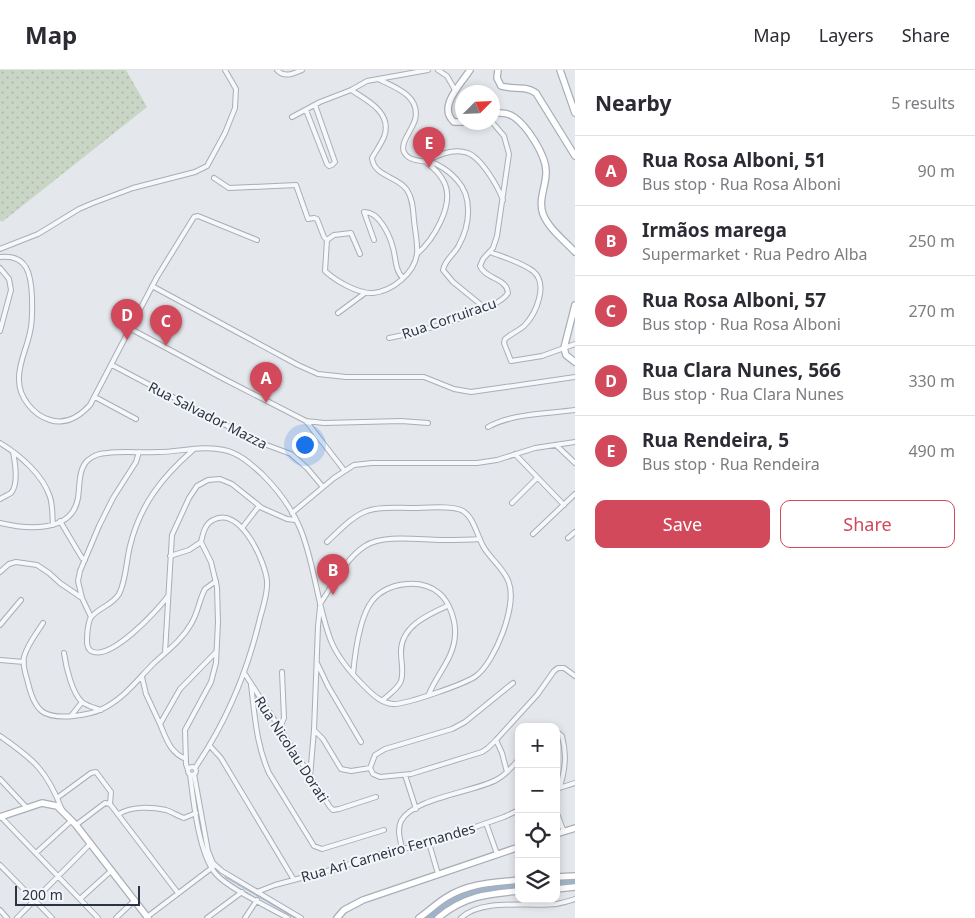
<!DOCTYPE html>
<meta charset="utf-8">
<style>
body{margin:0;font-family:"Noto Sans",sans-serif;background:#f2f2f3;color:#2b2b33}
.controls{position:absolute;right:15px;bottom:15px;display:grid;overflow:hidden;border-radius:10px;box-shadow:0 2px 8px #0003}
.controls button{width:45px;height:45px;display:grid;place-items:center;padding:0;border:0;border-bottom:1px solid #e1e1e2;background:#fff;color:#2b2b33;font:25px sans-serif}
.compass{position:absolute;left:455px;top:15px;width:45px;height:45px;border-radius:50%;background:#fff;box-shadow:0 2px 8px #0003;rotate:66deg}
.scale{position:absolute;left:15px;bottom:12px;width:125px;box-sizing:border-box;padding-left:5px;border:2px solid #2b3445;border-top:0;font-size:14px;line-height:18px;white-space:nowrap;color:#2b3445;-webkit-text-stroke:4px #f4f6f9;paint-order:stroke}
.you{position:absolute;left:304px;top:374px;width:18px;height:18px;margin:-12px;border:4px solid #fff;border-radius:50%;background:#1a73e8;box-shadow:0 0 0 8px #1a73e833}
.badge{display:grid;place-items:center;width:32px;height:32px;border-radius:50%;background:#d1495b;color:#fff;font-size:16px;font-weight:700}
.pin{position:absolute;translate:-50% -41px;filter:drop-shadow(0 1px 2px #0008)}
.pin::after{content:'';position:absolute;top:26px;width:18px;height:15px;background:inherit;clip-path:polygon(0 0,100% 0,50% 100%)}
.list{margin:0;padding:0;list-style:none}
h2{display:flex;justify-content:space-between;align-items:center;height:65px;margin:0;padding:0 20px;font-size:21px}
h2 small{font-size:16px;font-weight:400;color:#7c7c81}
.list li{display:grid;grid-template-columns:32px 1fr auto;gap:15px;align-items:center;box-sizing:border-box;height:70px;padding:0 20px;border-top:1px solid #e1e1e2}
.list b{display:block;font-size:19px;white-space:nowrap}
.list p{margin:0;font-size:16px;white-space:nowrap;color:#7c7c81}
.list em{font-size:16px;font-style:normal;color:#7c7c81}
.actions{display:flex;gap:10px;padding:15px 20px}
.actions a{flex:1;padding:11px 0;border:1px solid #d1495b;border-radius:10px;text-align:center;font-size:18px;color:#d1495b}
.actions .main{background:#d1495b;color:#fff}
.icon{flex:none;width:28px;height:28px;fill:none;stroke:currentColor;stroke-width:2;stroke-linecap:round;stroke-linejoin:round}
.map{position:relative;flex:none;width:575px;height:848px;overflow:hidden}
header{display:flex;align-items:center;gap:30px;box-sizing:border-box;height:70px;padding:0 25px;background:#fff;border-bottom:1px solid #e1e1e2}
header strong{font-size:24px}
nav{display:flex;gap:28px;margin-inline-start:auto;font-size:18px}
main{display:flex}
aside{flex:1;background:#fff}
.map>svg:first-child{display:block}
</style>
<header>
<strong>Map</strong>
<nav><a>Map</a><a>Layers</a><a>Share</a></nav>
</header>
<main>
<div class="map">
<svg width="575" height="848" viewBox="0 0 575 848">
<defs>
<pattern id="grass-dots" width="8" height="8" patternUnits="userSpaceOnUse" patternTransform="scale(1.25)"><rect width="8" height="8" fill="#c9d6c5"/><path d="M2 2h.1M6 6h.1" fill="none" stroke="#adb8ab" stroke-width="1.8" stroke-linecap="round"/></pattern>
</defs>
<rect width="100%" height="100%" fill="#e4e7ec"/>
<path fill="url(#grass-dots)" d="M0 0H126L147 37 2 152 0 150Z"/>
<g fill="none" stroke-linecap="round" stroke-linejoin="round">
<path stroke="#9fb4cc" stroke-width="1" d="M225 807 295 848"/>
<path stroke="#9fb4cc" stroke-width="8" d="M556 813 575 811
M430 848C436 843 442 837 449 832 469 818 495 818 519 816"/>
<g stroke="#a9aeb7" stroke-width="6">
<path id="street" d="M277 0C284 8 293 4 302 0
M438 0 447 6 455 20
M378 9C395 17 421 26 415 50 413 56 409 62 406 68 404 72 402 78 404 82 409 93 427 90 436 94 444 98 451 103 457 110 473 127 470 155 459 175 455 184 445 189 443 200L453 212 485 238
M351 20C367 30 393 43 384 67 381 74 376 81 372 88 374 107 398 106 407 120 413 129 413 140 414 150 415 161 418 174 417 184 414 204 392 221 373 223 358 224 336 211 325 201L327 170 334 165 351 163 360 184
M306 40 327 94 329 96 332 95 335 92 315 35
M292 47 320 32 351 20 367 11 428 0
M427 91C438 85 451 79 464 82 480 84 498 117 503 130
M214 108 229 118 296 115 308 149 314 148 317 149 324 167 327 170
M374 170 364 142C379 141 390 166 393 178 396 188 395 201 403 208
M0 179 38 164 79 139 93 133 133 118 195 102 207 96 225 63 235 38 236 19 225 0
M490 182C503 187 521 192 533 201 549 214 536 244 524 256 518 261 511 264 505 269L504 273 511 291 542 286 575 274
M417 184C433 170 454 136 445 114 441 105 434 98 427 93
M0 187C28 184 31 205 32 227 32 239 33 250 30 262 27 278 18 294 19 310 19 327 33 345 50 350 66 355 79 347 90 335L157 207 194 147 198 146 257 170
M0 198 9 209 11 220 0 261
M152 216 298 295 318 304 346 307H424L454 319 471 322 575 307
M338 243 365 223
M131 259 224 309 306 351 324 353 401 351 428 353
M389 268C411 264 498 241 508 223 507 208 485 209 480 196L483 189 493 178 497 166 509 84 504 66 492 52
M112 295 256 371 291 384 307 398 323 417
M95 327 136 349
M306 351 344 400
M488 357C513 343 547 344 575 340
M0 373C20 385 43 405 50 427 53 436 52 446 53 455
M556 375 575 393
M515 384 564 435
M0 429C3 427 8 425 11 423 19 414 15 392 13 382
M512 433 537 408
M292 443 334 408 354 395 372 393H477L497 390 535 378 575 372
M60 451 82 488 85 490
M0 453C25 459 72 464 78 428 80 416 78 399 88 390 93 386 101 383 107 383 124 381 141 383 158 382 179 382 203 375 224 380 239 383 251 394 262 404 277 419 292 439 300 458 315 494 317 535 331 571 338 588 351 603 364 616 372 624 382 634 394 634 407 634 465 614 476 606 495 592 517 536 509 513 505 499 490 489 483 476 477 465 474 448 463 441 453 435 424 438 412 438 399 438 379 436 367 441 352 446 338 462 327 472
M242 458 259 436
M533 464 575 424
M568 468 575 462
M170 486 189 480 201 472C203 463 205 454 213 450 240 435 265 491 267 511 268 523 263 537 260 548 247 604 227 651 195 698
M0 502 9 494 16 492 37 495 49 503 60 513 82 528 91 547
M168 526C158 540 110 592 91 581 88 579 87 575 87 571 87 565 88 555 90 549 95 539 112 536 119 524 126 511 126 492 130 476 140 435 162 407 193 380
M82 528 78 511 80 501 99 456 113 428 136 392 139 382
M320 534C333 515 345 489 365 476 383 464 420 470 441 470 454 470 467 470 480 469
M43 553C36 564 27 575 24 587 22 595 26 605 28 613 35 642 44 649 74 646 82 645 91 644 100 640 123 630 137 610 154 593 167 581 182 570 191 554 198 543 199 530 205 519L216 511
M0 555 21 530
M64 583C66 597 72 623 82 632 87 636 95 638 101 640
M165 583 172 465 189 428 197 416 208 410 220 409 232 414 262 438 287 449 295 450
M0 590 24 592
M317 593 328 616 361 672
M245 604 330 737 333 740 339 739 376 727
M353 604C355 583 359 548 372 531 387 512 421 508 439 523 450 532 456 552 455 565 454 588 437 604 429 624
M142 607 146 624 160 654
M251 615C255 646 256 674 269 703L314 776 322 779 384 760
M382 631C388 625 398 619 401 611 404 602 401 592 401 583 400 557 427 545 447 536
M71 646 82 632
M280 658 284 648 282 602
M314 660 323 669 341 699 351 701 370 698
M556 661 562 666C567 685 565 699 560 717
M0 666C33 689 47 700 62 740
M496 670 488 678 482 682 411 704 380 707 373 704 370 698 375 685 385 679 452 659 465 652 513 613
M210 676 221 688 294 810
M186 689C170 683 166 668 160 654L180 619 216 582
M188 701a4 4 0 1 1 8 0a4 4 0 1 1-8 0Z
M188 700 186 694 185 660 211 612 216 593 218 552 217 517 211 492 201 472
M507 702 502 683 496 670 537 625 554 601 558 598H564L575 606
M190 704C193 729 199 786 216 804 228 818 270 838 288 848
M194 704 208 781 213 793 222 801 301 848
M405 705 416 739
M310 707 314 660 318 556 320 537
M0 709 27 738
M556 719 575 713
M57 728 91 703 96 702 111 722 110 734
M556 741 564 762
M119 744C131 736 152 737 166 740 172 742 178 746 184 748L196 743
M1 747 98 848
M486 753 497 784
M76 755 105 733 110 734 178 823
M429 773 438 804
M402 778C400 769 397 760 401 751 413 728 474 722 496 710 506 705 512 697 519 689
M36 783 72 750
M0 795 52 848
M257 822 275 815 338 798 386 782 402 778H412L429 773 504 747 519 740
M80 829 112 800
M0 840 7 848
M147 847 213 797
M17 848 91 773
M116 848 135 830
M207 848 242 822
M245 848 257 830
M461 848C482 828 529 837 556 834 562 833 569 831 575 829"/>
</g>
<g stroke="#a9aeb7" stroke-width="8">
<path id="secondary" d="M498 0 497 8 501 16C513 20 525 15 536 23L575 86
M560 0 575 43
M492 44C500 42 508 43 514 47 527 56 547 86 546 103 546 116 538 130 543 144 549 159 564 170 575 182
M467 52H454C437 37 461 14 470 0
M575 235 564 278 566 285 575 292
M0 747 42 733 57 736 76 755 148 848
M556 764 575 758
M556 807 575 806
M556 819 575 817
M337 848 344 840 363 830 519 777
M419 848C429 841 437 833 447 827 470 813 493 813 519 810
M438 848C464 826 486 824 519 821"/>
</g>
<use href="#street" stroke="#f7f8fa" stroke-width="4"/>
<use href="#secondary" stroke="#fff" stroke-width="5.5"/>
</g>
<g text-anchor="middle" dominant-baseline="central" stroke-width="4" stroke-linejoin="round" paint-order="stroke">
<g font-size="14" fill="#2b3445" stroke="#f4f6f9">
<text transform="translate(449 248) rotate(-19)">Rua Corruiracu</text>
<text transform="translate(208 345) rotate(27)">Rua Salvador Mazza</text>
<text transform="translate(292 679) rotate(57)">Rua Nicolau Dorati</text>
<text transform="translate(388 782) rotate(-16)">Rua Ari Carneiro Fernandes</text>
</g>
</g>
</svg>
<div class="controls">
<button>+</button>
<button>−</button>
<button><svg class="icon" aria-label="locate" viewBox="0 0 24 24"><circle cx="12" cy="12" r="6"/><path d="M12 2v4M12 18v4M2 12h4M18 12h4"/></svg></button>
<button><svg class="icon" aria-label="layers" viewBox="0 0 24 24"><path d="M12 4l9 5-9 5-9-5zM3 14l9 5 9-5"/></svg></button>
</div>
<svg class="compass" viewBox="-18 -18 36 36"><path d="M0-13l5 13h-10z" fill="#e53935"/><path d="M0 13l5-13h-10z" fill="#7c7c81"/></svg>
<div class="scale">200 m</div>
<div class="you"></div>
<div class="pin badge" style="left:266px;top:333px">A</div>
<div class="pin badge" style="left:333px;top:525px">B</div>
<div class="pin badge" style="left:166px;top:276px">C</div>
<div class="pin badge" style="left:127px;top:270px">D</div>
<div class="pin badge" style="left:429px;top:98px">E</div>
</div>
<aside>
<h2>Nearby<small>5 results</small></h2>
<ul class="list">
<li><span class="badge">A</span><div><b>Rua Rosa Alboni, 51</b><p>Bus stop · Rua Rosa Alboni</p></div><em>90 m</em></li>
<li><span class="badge">B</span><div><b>Irmãos marega</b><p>Supermarket · Rua Pedro Alba</p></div><em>250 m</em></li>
<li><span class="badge">C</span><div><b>Rua Rosa Alboni, 57</b><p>Bus stop · Rua Rosa Alboni</p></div><em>270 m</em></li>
<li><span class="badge">D</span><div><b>Rua Clara Nunes, 566</b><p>Bus stop · Rua Clara Nunes</p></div><em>330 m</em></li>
<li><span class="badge">E</span><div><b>Rua Rendeira, 5</b><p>Bus stop · Rua Rendeira</p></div><em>490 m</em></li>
</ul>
<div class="actions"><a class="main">Save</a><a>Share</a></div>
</aside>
</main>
